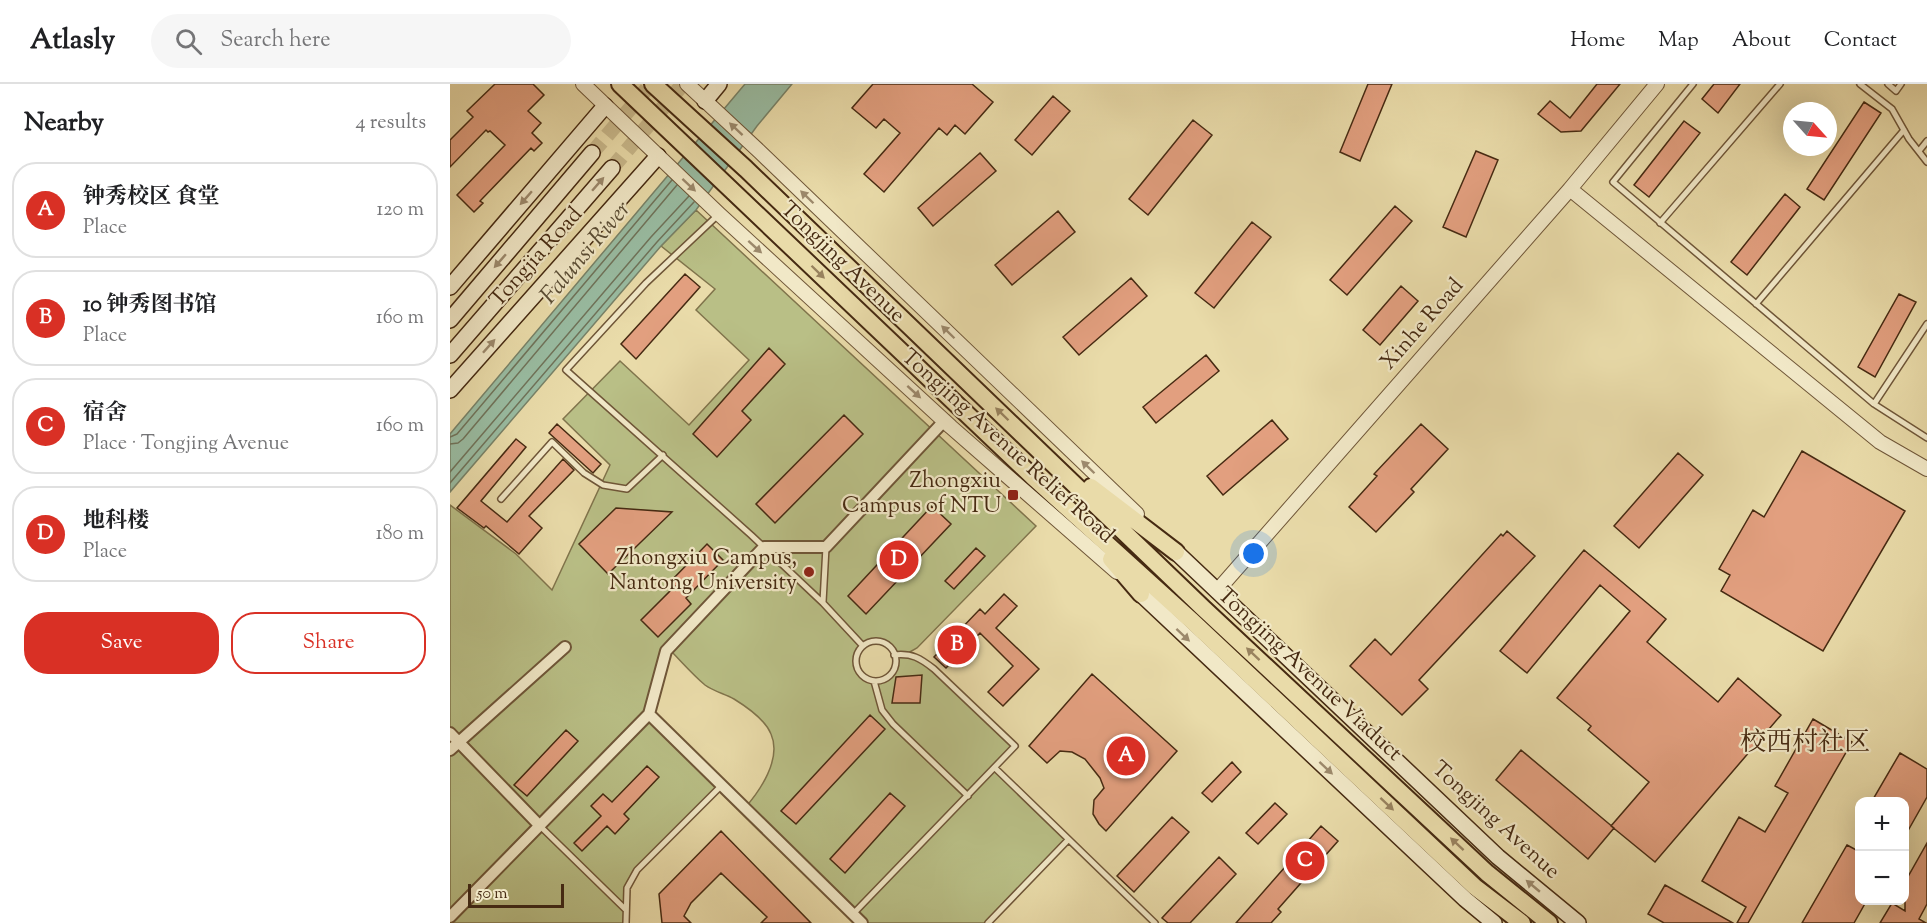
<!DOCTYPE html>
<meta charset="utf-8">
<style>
body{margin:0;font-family:"Sorts Mill Goudy","Noto Serif SC",serif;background:#f6f6f6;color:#202124}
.controls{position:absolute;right:18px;bottom:18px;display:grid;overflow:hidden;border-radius:12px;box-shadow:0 6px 24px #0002}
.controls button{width:54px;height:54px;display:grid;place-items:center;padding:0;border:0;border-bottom:2px solid #e0e0e0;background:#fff;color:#202124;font:30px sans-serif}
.compass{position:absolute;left:1333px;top:18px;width:54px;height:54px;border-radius:50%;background:#fff;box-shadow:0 6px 24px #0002;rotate:117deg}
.scale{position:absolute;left:18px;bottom:15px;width:96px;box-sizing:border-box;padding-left:6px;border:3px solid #462a12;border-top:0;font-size:16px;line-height:21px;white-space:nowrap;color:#462a12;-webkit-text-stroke:4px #f1e8c7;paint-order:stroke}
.you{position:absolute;left:804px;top:470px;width:21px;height:21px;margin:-15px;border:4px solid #fff;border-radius:50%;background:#1a73e8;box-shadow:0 0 0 9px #1a73e833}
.badge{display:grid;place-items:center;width:39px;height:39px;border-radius:50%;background:#d93025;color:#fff;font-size:20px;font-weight:700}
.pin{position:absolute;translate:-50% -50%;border:3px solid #fff;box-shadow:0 2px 6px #0006}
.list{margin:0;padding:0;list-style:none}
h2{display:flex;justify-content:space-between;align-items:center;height:78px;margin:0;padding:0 24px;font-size:26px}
h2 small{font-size:20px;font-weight:400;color:#757577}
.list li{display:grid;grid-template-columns:39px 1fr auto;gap:18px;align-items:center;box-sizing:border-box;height:96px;margin:0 12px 12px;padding:0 12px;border:2px solid #e0e0e0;border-radius:24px}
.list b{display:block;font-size:22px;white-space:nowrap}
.list p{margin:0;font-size:20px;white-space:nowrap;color:#757577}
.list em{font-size:20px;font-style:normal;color:#757577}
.actions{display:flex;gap:12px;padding:18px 24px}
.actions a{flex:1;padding:14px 0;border:2px solid #d93025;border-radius:24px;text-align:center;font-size:21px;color:#d93025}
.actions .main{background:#d93025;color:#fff}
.icon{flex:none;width:33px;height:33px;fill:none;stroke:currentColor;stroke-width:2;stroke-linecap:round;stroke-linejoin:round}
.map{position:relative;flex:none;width:1477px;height:839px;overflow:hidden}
header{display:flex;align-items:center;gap:36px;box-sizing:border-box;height:84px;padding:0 30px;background:#fff;border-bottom:2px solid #e0e0e0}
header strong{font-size:28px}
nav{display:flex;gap:33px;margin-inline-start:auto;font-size:21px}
.search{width:420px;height:54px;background:#f6f6f6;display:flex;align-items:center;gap:15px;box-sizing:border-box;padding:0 21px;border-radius:33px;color:#757577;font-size:22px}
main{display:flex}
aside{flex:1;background:#fff}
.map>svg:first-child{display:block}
</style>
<header>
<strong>Atlasly</strong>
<div class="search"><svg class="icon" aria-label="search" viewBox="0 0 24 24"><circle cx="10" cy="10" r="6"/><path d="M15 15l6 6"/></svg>Search here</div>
<nav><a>Home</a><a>Map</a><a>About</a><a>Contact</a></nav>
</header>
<main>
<aside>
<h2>Nearby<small>4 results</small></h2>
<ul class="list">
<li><span class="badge">A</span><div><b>钟秀校区 食堂</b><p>Place</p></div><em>120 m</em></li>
<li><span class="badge">B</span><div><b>10 钟秀图书馆</b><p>Place</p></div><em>160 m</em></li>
<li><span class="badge">C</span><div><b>宿舍</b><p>Place · Tongjing Avenue</p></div><em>160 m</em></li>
<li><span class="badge">D</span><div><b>地科楼</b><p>Place</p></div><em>180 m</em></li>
</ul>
<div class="actions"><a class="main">Save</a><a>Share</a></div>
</aside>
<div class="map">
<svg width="1477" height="839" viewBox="0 0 1477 839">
<rect width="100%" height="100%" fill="#e9dba9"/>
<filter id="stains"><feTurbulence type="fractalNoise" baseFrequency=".00333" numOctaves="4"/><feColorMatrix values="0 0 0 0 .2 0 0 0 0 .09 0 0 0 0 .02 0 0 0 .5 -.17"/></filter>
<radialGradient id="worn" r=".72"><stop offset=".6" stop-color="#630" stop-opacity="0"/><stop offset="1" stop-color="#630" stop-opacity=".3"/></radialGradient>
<path fill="#b9bf86" stroke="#80744c" stroke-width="1.5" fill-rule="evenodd" d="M246 126 586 442 467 564 458 569 470 574 565 662 545 684 618 756 538 839H412L294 725C310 707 332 675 321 650 315 635 297 623 284 615 275 610 263 607 255 601 242 590 230 576 219 565L199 630 271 702 187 786 177 804 176 839H0V421L66 470 102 506 160 381 113 335 170 277 239 341 299 276 246 226 265 205 211 162ZM425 557C473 563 425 623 408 585 401 571 412 560 425 557Z"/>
<path fill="#99bca2" stroke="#788268" stroke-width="1.5" d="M295 0H342L307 42 246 126 211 162 0 408V350Z"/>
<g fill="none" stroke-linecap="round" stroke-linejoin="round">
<path stroke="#70735a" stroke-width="1.5" d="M0 353 7 350 222 96
M0 360 8 359 13 355 227 101
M0 388 201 153 239 112
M0 399 207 158 244 118"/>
</g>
<path fill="#e29f7f" stroke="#462a12" stroke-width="1.5" d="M45 0H83L94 11 78 27 91 39 82 49 92 59 84 67 81 64 30 117 33 119 24 128 7 111 55 61 40 47 38 48 36 46 0 83V56L23 33 17 27Z
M423 0H522L543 18 515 50 505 41 497 51 489 44 434 108 414 90 450 49 434 35 426 44 402 24Z
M918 0H942L910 77 890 68Z
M1147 0H1170L1131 47 1111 48 1088 30 1100 17 1120 34Z
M1264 0H1290L1268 29 1252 15Z
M603 12 620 27 582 71 565 56Z
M1414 18 1431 29 1374 116 1357 105Z
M743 36 762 51 698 131 679 115Z
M1234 37 1250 49 1199 113 1184 101Z
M1026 67 1048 76 1016 153 993 143Z
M530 69 546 87 483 142 468 124Z
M1335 110 1350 123 1297 191 1281 178Z
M945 122 962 137 897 211 880 196Z
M608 127 625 148 562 201 545 181Z
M802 138 821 153 764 224 745 209Z
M235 190 250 203 186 275 171 260Z
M681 194 697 212 629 271 613 253Z
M951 202 968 217 930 261 913 246Z
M1449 210 1466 218 1425 293 1408 283Z
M319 264 335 280 292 327 301 336 267 373 243 350Z
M756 271 769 287 706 339 693 323Z
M394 331 413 350 325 439 306 420Z
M822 336 838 355 773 411 757 392Z
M107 340 151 380 143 389 99 349Z
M971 340 998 365 961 405 964 408 926 448 899 423 927 392 924 390Z
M66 355 76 363 31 417 57 438 113 375 124 386 79 432 92 444 69 470 36 442 34 444 7 424Z
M1352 367 1455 427 1373 567 1271 507 1280 491 1269 485 1303 426 1314 433Z
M1228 369 1253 391 1189 464 1164 442Z
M482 422 501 440 416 530 398 512Z
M166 424 222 428 158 490 129 460Z
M1057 447 1085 472 969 596 978 605 952 631 900 582 925 555 941 571 1051 450 1053 452Z
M257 460 273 476 236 514 241 520 208 553 191 536 225 502 220 498Z
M526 464 535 472 504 505 495 497Z
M1134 466 1216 535 1197 558 1268 618 1288 594 1331 631 1205 778 1161 742 1199 698 1138 646 1141 642 1107 614 1180 527 1150 501 1077 589 1050 567Z
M554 510 567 522 546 544 589 585 553 622 538 608 563 582 530 549 496 584 484 573 530 525 535 530Z
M642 590 727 667 656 747 649 740 643 730 644 716 654 704 650 694 635 675 622 668 610 667 597 679 579 662Z
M472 591 470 619H442L446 593Z
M420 631 435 645 346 740 331 727Z
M1363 635 1402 658 1298 839H1287L1296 823 1252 797 1289 733 1315 748 1338 709 1325 702Z
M116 646 128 657 77 712 64 701Z
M1071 666 1164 744 1138 775 1046 696Z
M1450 669 1477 685V713L1455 752V717H1422Z
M782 678 791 688 762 718 752 709Z
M197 682 209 693 174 730 179 735 165 750 157 742 132 767 124 759 151 732 141 722 153 710 162 718Z
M440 709 455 722 395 789 380 775Z
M825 719 837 730 808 760 796 749Z
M722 733 739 748 684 808 667 792Z
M871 742 888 757 828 825 831 828 821 839H786Z
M271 747 361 839H311L317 833 271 789 241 819 234 832 241 839H212L209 810Z
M1477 759V820L1469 835 1476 839H1430L1442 819 1455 827V798Z
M1397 761 1410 768V816H1417L1404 839H1352Z
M769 773 786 790 740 839H718L712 834Z
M1215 801 1283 839H1214L1198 830Z"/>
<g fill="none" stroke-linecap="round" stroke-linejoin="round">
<path stroke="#c8b88b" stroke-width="15" stroke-dasharray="15 8" stroke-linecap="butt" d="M142 69 201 0
M162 84 233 0"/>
<g stroke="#6f5638" stroke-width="8">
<path id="service" d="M1243 0 1163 98 1424 320 1477 354
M1410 0 1442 25 1459 55 1477 78
M1438 0 1446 7 1451 0
M1469 67 1477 57
M268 131 196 199 116 286 301 451 373 519 413 562
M1210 139 1330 0
M1306 220 1454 46
M1424 320 1477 240
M51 415 102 358 134 389 153 401 177 405 213 371
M373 518 376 463
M406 577a20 20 0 1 1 40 0a20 20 0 1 1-40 0Z
M424 597 432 626 443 640 518 712
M545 684 705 839
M90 742 175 825
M403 830 565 662 484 585C470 574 462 569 444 571
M176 839 177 804 187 786 271 702
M538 839 618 756"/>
</g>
<g stroke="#6f5638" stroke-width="14">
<path id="minor" d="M199 630 412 839
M0 649 90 742
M0 666 115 563
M0 833 199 630 216 567 314 463H376L495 336"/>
</g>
<g stroke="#6f5638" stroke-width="16">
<path id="tertiary" d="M133 0 269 130 501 343 667 488
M237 0 310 68 687 430
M1120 105 1430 358 1477 385
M767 507 1120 105 1207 0"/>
</g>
<g stroke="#462a12" stroke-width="18">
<path id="secondary" d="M255 17 269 0
M0 203 155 22
M0 236 142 69
M0 271 162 84
M0 306 208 72
M726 468 1048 773 1128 839
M691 510 1015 815 1044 839"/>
</g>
<g stroke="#462a12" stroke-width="20">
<path id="trunk" d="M170 0 582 392 742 537 1025 803 1072 839
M203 0 296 85 753 524 1037 789 1099 839
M641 403 726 468
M661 475 691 510"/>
</g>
<use href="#service" stroke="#f1e8c7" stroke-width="5"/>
<use href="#minor" stroke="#f1e8c7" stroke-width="10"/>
<use href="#tertiary" stroke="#f1e8c7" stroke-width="14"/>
<use href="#secondary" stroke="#f1e8c7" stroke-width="15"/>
<use href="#trunk" stroke="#e9dba9" stroke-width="16"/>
</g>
<defs><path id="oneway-solid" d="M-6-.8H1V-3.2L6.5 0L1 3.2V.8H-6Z" transform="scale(1.5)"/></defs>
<g fill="#9c896c">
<use href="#oneway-solid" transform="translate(286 45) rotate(-137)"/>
<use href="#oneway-solid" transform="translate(148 100) rotate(-49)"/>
<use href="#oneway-solid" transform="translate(239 101) rotate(43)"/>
<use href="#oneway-solid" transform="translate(357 113) rotate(-136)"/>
<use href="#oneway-solid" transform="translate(76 114) rotate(131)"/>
<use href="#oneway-solid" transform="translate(305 163) rotate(42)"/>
<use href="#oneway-solid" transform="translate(50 177) rotate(131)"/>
<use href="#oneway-solid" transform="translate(498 248) rotate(-136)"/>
<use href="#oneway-solid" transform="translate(39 262) rotate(-48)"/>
<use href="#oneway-solid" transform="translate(464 308) rotate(42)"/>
<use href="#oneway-solid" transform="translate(638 383) rotate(-136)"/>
<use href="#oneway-solid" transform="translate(733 551) rotate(43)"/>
<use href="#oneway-solid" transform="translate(876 684) rotate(43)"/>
<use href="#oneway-solid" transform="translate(1083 802) rotate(-140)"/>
</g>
<g fill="#98825e">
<use href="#oneway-solid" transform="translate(368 188) rotate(44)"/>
<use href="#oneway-solid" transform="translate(552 330) rotate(-136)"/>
<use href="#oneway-solid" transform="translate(803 570) rotate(-137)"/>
<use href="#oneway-solid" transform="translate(937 720) rotate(43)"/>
<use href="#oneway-solid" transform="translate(1007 760) rotate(-137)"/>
</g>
<g fill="#8f2418" stroke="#f1e8c7" stroke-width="2">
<rect x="557" y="405" width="12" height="12" rx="3"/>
<circle cx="359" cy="488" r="6"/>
</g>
<g text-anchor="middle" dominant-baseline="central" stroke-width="4.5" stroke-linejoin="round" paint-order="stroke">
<g font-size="22" fill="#462a12" stroke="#f1e8c7">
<text transform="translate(87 174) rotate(-48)">Tongjia Road</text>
<text transform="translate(392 179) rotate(44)">Tongjing Avenue</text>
<text transform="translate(973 241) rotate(-49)">Xinhe Road</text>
<text transform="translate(557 363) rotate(42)">Tongjing Avenue Relief Road</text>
<text transform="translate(859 591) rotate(43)">Tongjing Avenue Viaduct</text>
<text transform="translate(1045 737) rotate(42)">Tongjing Avenue</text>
</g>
<g font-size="22" fill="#462a12" stroke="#f1e8c7" text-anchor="end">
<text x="551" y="398">Zhongxiu<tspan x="551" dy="25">Campus of NTU</tspan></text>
<text x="347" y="475">Zhongxiu Campus,<tspan x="347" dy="25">Nantong University</tspan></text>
</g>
<g font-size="24" font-style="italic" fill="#5b4e36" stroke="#f1e8c7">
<text transform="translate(136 169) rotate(-50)">Falunsi River</text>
</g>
<g font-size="26" fill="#462a12" stroke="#f1e8c7">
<text x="1355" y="659">校西村社区</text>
</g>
</g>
<rect width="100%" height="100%" filter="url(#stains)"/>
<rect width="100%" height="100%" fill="url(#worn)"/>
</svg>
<div class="controls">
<button>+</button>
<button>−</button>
</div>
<svg class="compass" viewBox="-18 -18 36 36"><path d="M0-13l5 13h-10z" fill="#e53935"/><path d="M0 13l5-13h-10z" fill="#757577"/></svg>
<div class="scale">50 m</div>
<div class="you"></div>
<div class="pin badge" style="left:676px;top:672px">A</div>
<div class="pin badge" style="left:507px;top:561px">B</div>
<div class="pin badge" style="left:855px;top:777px">C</div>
<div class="pin badge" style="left:449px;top:476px">D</div>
</div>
</main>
